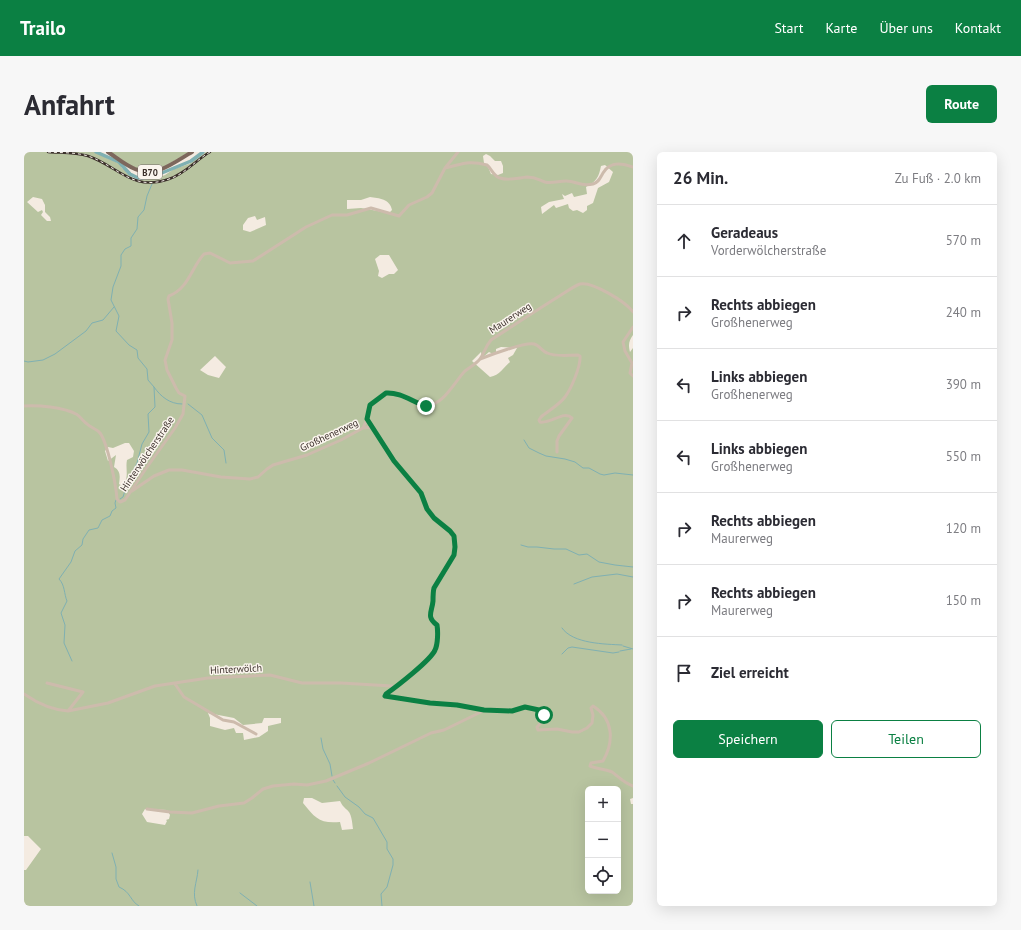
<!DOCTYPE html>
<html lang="de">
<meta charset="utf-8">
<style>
body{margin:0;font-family:"PT Sans",sans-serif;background:#f7f7f7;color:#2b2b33}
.controls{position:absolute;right:12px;bottom:12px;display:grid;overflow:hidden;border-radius:6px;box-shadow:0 4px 16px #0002}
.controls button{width:36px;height:36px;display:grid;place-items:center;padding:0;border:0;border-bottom:1px solid #e1e1e2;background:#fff;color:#2b2b33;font:20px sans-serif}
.stop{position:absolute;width:12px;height:12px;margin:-9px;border:3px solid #0b8043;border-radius:50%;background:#fff}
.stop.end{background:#0b8043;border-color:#fff;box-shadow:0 1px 4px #0008}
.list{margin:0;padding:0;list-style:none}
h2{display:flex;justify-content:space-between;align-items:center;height:52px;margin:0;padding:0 16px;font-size:17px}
h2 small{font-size:13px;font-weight:400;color:#7c7c81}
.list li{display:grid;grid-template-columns:26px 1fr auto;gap:12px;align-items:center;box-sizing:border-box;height:72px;padding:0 16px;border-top:1px solid #e1e1e2}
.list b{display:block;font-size:15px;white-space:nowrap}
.list p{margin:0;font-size:13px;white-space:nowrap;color:#7c7c81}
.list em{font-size:13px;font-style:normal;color:#7c7c81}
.actions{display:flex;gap:8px;padding:12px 16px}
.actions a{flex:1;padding:9px 0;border:1px solid #0b8043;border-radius:6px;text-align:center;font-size:14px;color:#0b8043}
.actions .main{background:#0b8043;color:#fff}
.icon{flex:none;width:22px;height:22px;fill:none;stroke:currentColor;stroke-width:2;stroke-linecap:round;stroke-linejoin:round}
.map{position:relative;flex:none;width:609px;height:754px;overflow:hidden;border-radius:6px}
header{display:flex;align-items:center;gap:24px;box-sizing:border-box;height:56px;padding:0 20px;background:#0b8043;color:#fff}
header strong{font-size:19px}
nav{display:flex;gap:22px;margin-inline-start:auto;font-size:14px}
.intro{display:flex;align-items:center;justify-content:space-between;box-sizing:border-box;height:96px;padding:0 24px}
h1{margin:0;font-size:28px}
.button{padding:10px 18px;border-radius:6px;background:#0b8043;color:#fff;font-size:14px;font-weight:700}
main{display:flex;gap:24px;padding:0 24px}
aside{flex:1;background:#fff;border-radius:6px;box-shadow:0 4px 16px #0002}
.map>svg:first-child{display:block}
</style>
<header>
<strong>Trailo</strong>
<nav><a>Start</a><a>Karte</a><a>Über uns</a><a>Kontakt</a></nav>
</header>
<div class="intro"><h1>Anfahrt</h1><a class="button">Route</a></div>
<main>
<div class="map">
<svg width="609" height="754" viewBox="0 0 609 754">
<rect width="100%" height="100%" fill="#f4ebe1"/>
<path fill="#b8c4a0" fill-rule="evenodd" d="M0 0H70L96 12 98 16 102 18V20L109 26 116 28 133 26 141 23 150 17 165 12 182 0H609V183C605 189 604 192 606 200L609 196V646L606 647 607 652H609V754H0V718H2L17 697 4 684H0ZM462 2 466 4 471 9H477L479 14V21L474 23 467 22 464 15 460 11 459 4ZM581 13 589 20 585 30 574 36 569 51 563 54V58L559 61 553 58 549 59 545 56 544 52 532 56 530 53 518 62 517 55 525 50 540 47 538 42 541 44 548 41 550 45 563 42 562 35C572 30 575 25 577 14ZM9 45 18 47 21 53V60L26 65 27 69H23L17 63 19 60 18 58 14 60 3 50ZM346 45C355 46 366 47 368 58L365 61 337 56 323 57V48H337ZM231 64 233 68 241 65 242 73 226 80 219 78V73L224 66ZM356 103H365L374 118 370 122H365L358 126 354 124 355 119 351 107ZM477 195 493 196 489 203 484 206 486 210C479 216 476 223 466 225L448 209 457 200 458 206 465 200 469 202 472 200V197ZM191 204 202 215 195 226 184 223 176 218ZM101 291H105L110 299 109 305 103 308C101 317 106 326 98 334L95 332C96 325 97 319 90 315L92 303 84 309 81 299 84 295 89 296ZM184 561 210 566 219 573 238 571 240 566H257V571L244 574V579L235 585 220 588 219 581H212L210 576 201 578 186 574V566ZM564 637H594V739H564ZM280 646H288L298 651 316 649C318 653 319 654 322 657 328 661 328 670 329 677L318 678 316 670C296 672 291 666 279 651ZM121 657 143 658 146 663 145 667 142 668 143 669 141 673 123 670 118 662Z
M86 0H165C148 10 130 24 110 15 101 12 93 5 86 0Z"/>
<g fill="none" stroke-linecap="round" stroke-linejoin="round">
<path stroke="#7fb0b2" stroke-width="1" d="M0 209 4 210 19 208 31 202 62 179 68 171 79 168 90 155
M130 235C137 245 146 252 158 252
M164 252 178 263 188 286 200 298 202 311
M500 288 505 296 515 301 522 304 541 307 551 310 559 316H565L576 322 580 323 591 321 609 323
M96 347 99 345 104 329 113 311 118 292 125 280 124 262 131 255 130 235 124 228 123 217 114 206 113 198 105 193 92 179 95 164 87 148 89 135 97 114V103L101 97 107 94V86L113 77 114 65 120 58 123 44 128 32
M497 393 504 395H513L530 397H542L555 403 563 402 575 410 591 413 609 415
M550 432 568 425 593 422 609 425
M538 476C549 492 581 492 598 493
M599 494 609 497
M596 499 607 497
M538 502 544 496 548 495 589 501 595 500
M48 509 40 491 41 473 37 461 43 449C40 442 41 433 35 427L47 410 51 399 58 393 59 387 65 378 74 376 78 368 86 364 88 359 92 356 91 351 92 348
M297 586 299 597 306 612 308 624
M309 628 311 631
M313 634 321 645 335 655 341 662 349 666 363 690V697L369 707V713L363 735 357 742 358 754
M88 701 92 715V727L95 735C107 740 106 749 115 754
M286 730 290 754
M216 741 233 754
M173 754C167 741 173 731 174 718"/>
<path stroke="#7fb0b2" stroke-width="3.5" d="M72 0 95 10 106 22 114 26 128 25 167 9 179 0"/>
<path stroke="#cdbbac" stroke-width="3" d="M421 16C439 12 444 8 463 13 468 17 469 24 476 26 485 29 494 26 503 25 512 25 513 27 521 30 527 32 535 29 542 29 553 29 556 35 569 32 575 30 576 26 579 21 586 9 598 11 609 15
M609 175 599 190 601 199 608 211 606 221 609 224
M456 207C466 203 501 190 510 192 515 193 518 199 523 201 532 205 544 203 554 203L556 204C557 214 547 237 541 245 535 253 524 259 517 265L515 268 516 270C527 272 540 258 548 266L535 284 533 289V300
M0 254C14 253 39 255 52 262 56 264 59 269 63 272 67 276 73 277 76 281 84 292 92 333 93 347L96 350 101 348 121 318 151 276 159 262 161 244 155 241 152 236 143 218 141 208 148 188V171L144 147 145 144C165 136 167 116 180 102L186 101 206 111 229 109 282 75 308 63H323L347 56 375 64 385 53 403 45 408 41 421 16 434 0
M339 276 343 267 346 253 362 241C377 240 388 253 403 253 419 254 431 229 441 219 446 215 452 212 456 207 460 202 461 195 467 188 490 173 513 158 537 143 542 140 550 134 556 132 568 129 602 150 609 160
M108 339 130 324 145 318H158L197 325 226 327 234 325 243 317 249 313 283 303 317 288 339 276 348 275 370 309 397 341 403 357 410 366 426 379 430 384 431 395 430 403 410 436C409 440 409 444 409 449 408 460 402 465 413 473 414 479 414 491 411 498 407 509 372 534 362 542L361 544 406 551 433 553 460 558 490 559 501 555 515 559 521 564 519 569 513 575 514 578 533 577 548 580H555L563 576 568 571 569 563 567 556 569 554C590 567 590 590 579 609L567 611 566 614C573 617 581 617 588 620 595 625 600 631 609 634
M23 531 59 540 44 559
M151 532 160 545 199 568 210 570 232 582
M0 542C13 551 28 558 44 559L84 551 131 534 184 526 246 523 278 531H317L368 534 371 535
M123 657 146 660 168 661 195 654 220 651 228 646 239 637 249 634 270 632 283 633 302 629 345 611 407 581 420 578 459 559"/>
<path stroke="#7d675c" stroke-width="4" d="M84 0C93 6 101 13 111 17 131 27 152 9 168 0"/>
<g stroke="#3b302b" stroke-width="2.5">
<path id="rail" d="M24 0C37 1 51 0 64 4 94 14 108 40 145 27 161 22 172 8 186 0"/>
</g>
<use href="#rail" stroke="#fbf5ee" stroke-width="1" stroke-dasharray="3" stroke-linecap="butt"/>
</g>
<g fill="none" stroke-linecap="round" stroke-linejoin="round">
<path stroke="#0b8043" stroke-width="5" d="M402 254C389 250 376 240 362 241L346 253 343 267 370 309 397 341 403 357 410 366 426 379 430 384 431 395 430 403 410 436C409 440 409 444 409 449 408 460 402 465 413 473 414 479 414 492 411 498 407 508 372 535 362 542L361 544 406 551 433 553 460 558 488 559 501 555 515 558 520 563"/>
</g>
<g text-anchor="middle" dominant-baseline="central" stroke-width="3" stroke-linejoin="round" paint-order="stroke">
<rect fill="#fbf5ee" stroke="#756b66" stroke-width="1" x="114" y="13" width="24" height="14" rx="3"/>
<g font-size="9" font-weight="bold" fill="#3b302b">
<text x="126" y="20">B70</text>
</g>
<g font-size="10" fill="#3b302b" stroke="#fbf5ee">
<text transform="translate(486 166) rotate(-33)">Maurerweg</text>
<text transform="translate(305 283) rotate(-25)">Großhenerweg</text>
<text transform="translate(123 302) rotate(-56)">Hinterwölcherstraße</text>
<text transform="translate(212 517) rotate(-3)">Hinterwölch</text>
</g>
</g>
</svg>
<div class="controls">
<button>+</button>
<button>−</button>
<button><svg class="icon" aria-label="locate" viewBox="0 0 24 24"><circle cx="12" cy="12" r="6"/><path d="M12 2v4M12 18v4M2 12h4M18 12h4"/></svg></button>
</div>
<div class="stop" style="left:520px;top:563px"></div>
<div class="stop end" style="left:402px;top:254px"></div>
</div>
<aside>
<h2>26 Min.<small>Zu Fuß · 2.0 km</small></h2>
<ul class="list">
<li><svg class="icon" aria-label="ahead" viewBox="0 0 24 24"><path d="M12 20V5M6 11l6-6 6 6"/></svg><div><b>Geradeaus</b><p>Vorderwölcherstraße</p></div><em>570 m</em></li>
<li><svg class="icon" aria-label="right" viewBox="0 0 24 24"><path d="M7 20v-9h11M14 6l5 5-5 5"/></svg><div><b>Rechts abbiegen</b><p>Großhenerweg</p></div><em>240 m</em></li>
<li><svg class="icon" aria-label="left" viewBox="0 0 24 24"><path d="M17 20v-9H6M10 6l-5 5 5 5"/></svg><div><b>Links abbiegen</b><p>Großhenerweg</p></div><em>390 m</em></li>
<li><svg class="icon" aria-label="left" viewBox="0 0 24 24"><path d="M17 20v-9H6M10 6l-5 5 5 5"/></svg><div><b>Links abbiegen</b><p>Großhenerweg</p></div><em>550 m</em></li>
<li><svg class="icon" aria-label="right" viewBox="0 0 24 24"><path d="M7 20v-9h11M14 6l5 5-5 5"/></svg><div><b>Rechts abbiegen</b><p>Maurerweg</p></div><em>120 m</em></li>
<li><svg class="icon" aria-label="right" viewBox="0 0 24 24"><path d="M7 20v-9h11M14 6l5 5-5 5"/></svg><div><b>Rechts abbiegen</b><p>Maurerweg</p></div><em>150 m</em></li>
<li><svg class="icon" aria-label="arrive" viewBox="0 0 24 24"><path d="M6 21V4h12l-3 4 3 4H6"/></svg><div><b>Ziel erreicht</b></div></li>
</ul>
<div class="actions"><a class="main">Speichern</a><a>Teilen</a></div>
</aside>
</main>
